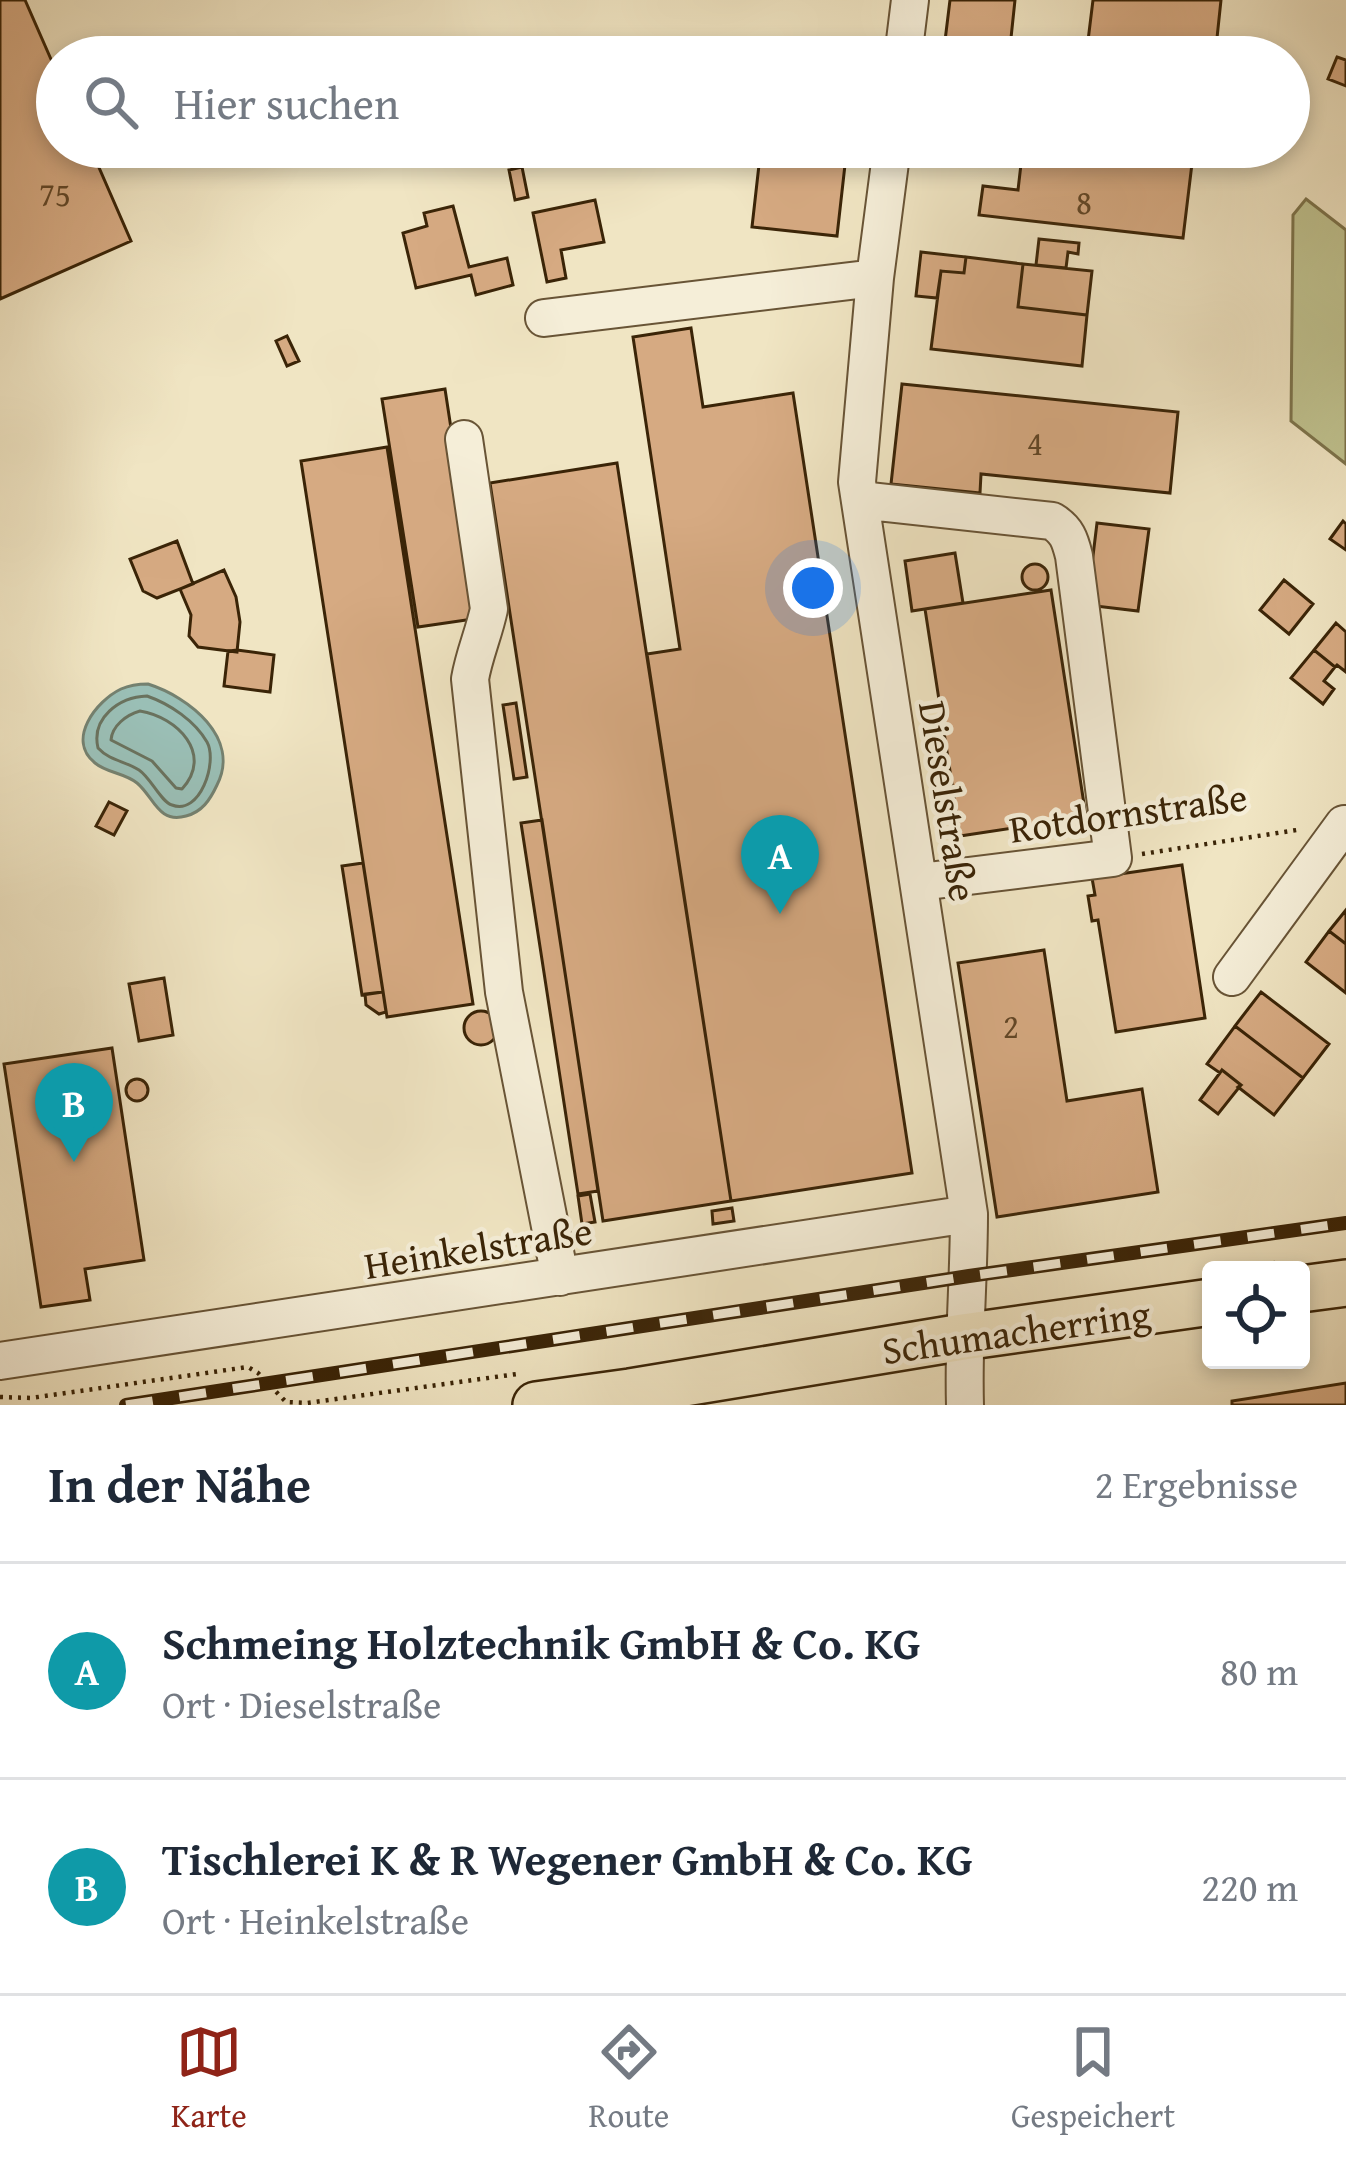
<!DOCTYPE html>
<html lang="de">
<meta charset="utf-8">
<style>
body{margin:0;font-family:"Gentium Book Plus",serif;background:#f2f2f3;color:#1f2937}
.controls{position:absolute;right:36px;bottom:36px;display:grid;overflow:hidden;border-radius:12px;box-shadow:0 6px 18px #0003}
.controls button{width:108px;height:108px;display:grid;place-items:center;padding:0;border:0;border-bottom:3px solid #e0e1e3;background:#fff;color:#1f2937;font:60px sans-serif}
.you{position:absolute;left:813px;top:588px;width:42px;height:42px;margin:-30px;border:9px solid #fff;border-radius:50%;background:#1a73e8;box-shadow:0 0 0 18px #1a73e833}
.badge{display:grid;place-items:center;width:78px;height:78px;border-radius:50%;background:#8f2418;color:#fff;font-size:39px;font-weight:700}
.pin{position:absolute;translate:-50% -99px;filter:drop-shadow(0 3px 6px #0008)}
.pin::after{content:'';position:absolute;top:63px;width:42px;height:36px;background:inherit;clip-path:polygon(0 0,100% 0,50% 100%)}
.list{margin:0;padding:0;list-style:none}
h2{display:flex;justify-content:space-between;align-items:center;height:156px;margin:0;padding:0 48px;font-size:51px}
h2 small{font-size:39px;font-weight:400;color:#747a83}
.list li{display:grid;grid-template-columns:78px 1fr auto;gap:36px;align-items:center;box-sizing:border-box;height:216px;padding:0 48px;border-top:3px solid #e0e1e3}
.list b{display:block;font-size:45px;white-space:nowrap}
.list p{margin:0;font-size:39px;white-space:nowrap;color:#747a83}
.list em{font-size:39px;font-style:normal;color:#747a83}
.icon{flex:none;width:66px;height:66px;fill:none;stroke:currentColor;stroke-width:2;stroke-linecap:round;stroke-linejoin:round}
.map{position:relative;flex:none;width:1346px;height:1405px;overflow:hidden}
.search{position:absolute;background:#fff;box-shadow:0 6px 18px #0003;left:36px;right:36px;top:36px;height:132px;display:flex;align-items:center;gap:30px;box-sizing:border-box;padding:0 42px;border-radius:66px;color:#747a83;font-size:45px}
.sheet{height:588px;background:#fff}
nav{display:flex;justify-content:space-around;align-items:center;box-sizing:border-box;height:168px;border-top:3px solid #e0e1e3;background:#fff;font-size:33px;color:#747a83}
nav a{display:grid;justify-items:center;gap:6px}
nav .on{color:#8f2418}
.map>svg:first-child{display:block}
</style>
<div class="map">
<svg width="1346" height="1405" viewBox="0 0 1346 1405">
<rect width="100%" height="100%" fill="#f0e5c3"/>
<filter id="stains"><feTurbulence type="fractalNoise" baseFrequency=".00167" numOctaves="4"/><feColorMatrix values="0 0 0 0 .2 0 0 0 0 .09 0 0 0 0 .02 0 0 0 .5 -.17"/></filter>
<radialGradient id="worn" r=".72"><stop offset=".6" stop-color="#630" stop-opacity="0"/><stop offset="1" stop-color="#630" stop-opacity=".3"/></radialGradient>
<path fill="#c0c390" stroke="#7d744c" stroke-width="3" d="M1306 199 1346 230V464L1291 421 1293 215Z"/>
<path fill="#9abfb6" stroke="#748170" stroke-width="3" d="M148 684C189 697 241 738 217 785 210 800 202 812 186 816 158 824 154 797 137 783 125 773 107 773 95 763 66 740 96 701 121 689 130 685 138 684 148 684Z"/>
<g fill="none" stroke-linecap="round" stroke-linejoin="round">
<path stroke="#6a725e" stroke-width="3" d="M147 696C170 704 195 721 207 742 218 762 200 816 172 805 161 802 151 778 139 770 125 761 110 761 98 748 91 718 119 697 147 696Z
M140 711C177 717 214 754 182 789L176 788 152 761 111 740C112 726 126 715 140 711Z"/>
</g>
<path fill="#d6aa82" stroke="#3a2407" stroke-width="3" d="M0 0H25L57 73V147H90L131 241 0 299Z
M950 0H1015L1009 57H943Z
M1093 0H1221L1215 57H1086Z
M1337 57 1346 60V86L1328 79Z
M761 147H847L837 236 752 227Z
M1023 147H1194L1183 238 979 215 983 186 1018 190Z
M522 167 528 197 515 200 509 170Z
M595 200 604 242 561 250 566 278 547 282 533 213Z
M453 206 469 267 507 258 513 285 476 295 471 275 416 288 403 233 427 226 424 213Z
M1039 239 1079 243 1078 254 1068 252 1066 268 1036 265Z
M921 252 966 257 964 273 941 271 937 298 916 296Z
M966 257 1023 264 1018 307 1087 315 1082 366 931 349 941 271 964 273Z
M1023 264 1092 271 1087 315 1018 307Z
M691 328 703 407 793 393 912 1173 731 1201 647 654 680 649 633 337Z
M287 336 299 361 287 366 276 341Z
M902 384 1178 412 1170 493 981 474 980 493 891 484Z
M445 389 480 618 418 627 382 399Z
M387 447 473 1004 387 1017 301 461Z
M617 463 731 1201 603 1221 490 483Z
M1343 521 1346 524V550L1330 539Z
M1097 523 1149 529 1138 611 1087 605Z
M177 541 193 584 157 598 143 591 130 559Z
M955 553 963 603 912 611 905 561Z
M1022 577a13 13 0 1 1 26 0a13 13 0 1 1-26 0Z
M224 570 236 597 240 622 237 652 198 647 189 636 191 615 180 589Z
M1284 580 1313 604 1289 634 1260 610Z
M1051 590 1086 817 960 836 925 609Z
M1336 623 1346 632V672L1337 665 1335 667 1314 650Z
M237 650 274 655 270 692 224 686 228 651Z
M1314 650 1335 667 1324 681 1334 689 1323 704 1291 678Z
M516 703 527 777 514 779 503 705Z
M109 802 127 811 114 835 96 826Z
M542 820 598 1191 578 1194 521 823Z
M363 863 383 992 362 995 342 866Z
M1182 865 1205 1018 1116 1032 1098 920 1092 921 1088 896 1095 895 1092 878Z
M1346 910V944L1329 931Z
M1329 931 1346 944V993L1306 962Z
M1044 950 1067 1101 1142 1089 1158 1192 997 1217 958 963Z
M164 978 173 1035 139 1041 129 984Z
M383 992 386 1012 379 1014 366 1005 365 994Z
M1261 992 1329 1044 1303 1078 1235 1026Z
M464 1028a17 17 0 1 1 34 0a17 17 0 1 1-34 0Z
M1235 1026 1303 1078 1274 1115 1238 1087 1241 1085 1222 1070 1220 1073 1207 1064Z
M112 1048 144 1260 85 1269 90 1300 41 1307 4 1064Z
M1222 1070 1241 1085 1218 1114 1200 1100Z
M126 1090a11 11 0 1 1 22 0a11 11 0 1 1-22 0Z
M590 1194 595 1222 582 1224 578 1196Z
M732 1208 734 1221 713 1224 712 1211Z
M1346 1383V1405H1232V1401Z"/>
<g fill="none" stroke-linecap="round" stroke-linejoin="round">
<g stroke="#685436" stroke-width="40">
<path id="minor" d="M903 57 910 0
M892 147 875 278 857 482 969 1214C969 1278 963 1341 965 1405
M544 318 875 278
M464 439 489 609C484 633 474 655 470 679L504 992 560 1277
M860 500 1052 521C1067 530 1070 540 1074 556L1113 858 920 882
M1232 977 1344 824
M0 1361 969 1214"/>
</g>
<g stroke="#3a2407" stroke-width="50">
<path id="major" d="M1301 1289 1346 1283
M536 1405 630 1392 963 1337 1211 1302"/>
</g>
<path stroke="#3a2407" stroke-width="4.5" stroke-dasharray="3 6" stroke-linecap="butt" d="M1142 854 1297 830
M1229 1270 1275 1263
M0 1397 31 1398 248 1367 258 1373 286 1402 307 1403 517 1374"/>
<use href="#minor" stroke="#f5eed8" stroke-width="36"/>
<use href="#major" stroke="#f0e5c3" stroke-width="45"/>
<g stroke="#3a2407" stroke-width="14">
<path id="rail" d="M126 1405 969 1276 1346 1223"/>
</g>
<use href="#rail" stroke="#f5eed8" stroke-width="9" stroke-dasharray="27" stroke-linecap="butt"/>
</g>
<g text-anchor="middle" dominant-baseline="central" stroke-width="9" stroke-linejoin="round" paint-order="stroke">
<g font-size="33" fill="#614626">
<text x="55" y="194">75</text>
<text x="1084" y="202">8</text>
<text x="1035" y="443">4</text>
<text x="1011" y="1026">2</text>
</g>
<g font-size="39" fill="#3a2407" stroke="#f5eed8">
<text transform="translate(949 801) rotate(81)">Dieselstraße</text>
<text transform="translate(1128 812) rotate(-8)">Rotdornstraße</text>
<text transform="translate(478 1247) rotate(-9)">Heinkelstraße</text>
<text transform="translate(1016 1331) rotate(-8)">Schumacherring</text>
</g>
</g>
<rect width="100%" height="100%" filter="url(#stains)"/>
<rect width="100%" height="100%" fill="url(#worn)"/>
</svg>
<div class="controls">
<button><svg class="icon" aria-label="locate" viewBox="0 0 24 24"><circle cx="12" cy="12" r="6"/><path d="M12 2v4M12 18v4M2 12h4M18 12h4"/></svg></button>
</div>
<div class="you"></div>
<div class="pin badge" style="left:780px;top:914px;background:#0f9aa8">A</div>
<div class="pin badge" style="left:74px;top:1162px;background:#0f9aa8">B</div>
<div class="search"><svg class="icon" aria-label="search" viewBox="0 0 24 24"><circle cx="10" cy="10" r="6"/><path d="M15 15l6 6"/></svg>Hier suchen</div>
</div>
<section class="sheet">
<h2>In der Nähe<small>2 Ergebnisse</small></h2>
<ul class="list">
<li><span class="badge" style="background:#0f9aa8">A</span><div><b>Schmeing Holztechnik GmbH &amp; Co. KG</b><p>Ort · Dieselstraße</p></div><em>80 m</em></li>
<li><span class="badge" style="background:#0f9aa8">B</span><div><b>Tischlerei K &amp; R Wegener GmbH &amp; Co. KG</b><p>Ort · Heinkelstraße</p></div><em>220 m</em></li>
</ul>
</section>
<nav>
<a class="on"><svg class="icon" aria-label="map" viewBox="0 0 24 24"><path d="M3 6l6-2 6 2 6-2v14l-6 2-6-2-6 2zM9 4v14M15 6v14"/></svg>Karte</a>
<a><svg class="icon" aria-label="directions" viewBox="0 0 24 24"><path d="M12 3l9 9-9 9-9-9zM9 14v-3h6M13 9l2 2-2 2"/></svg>Route</a>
<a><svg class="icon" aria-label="saved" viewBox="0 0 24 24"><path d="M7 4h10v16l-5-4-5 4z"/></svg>Gespeichert</a>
</nav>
